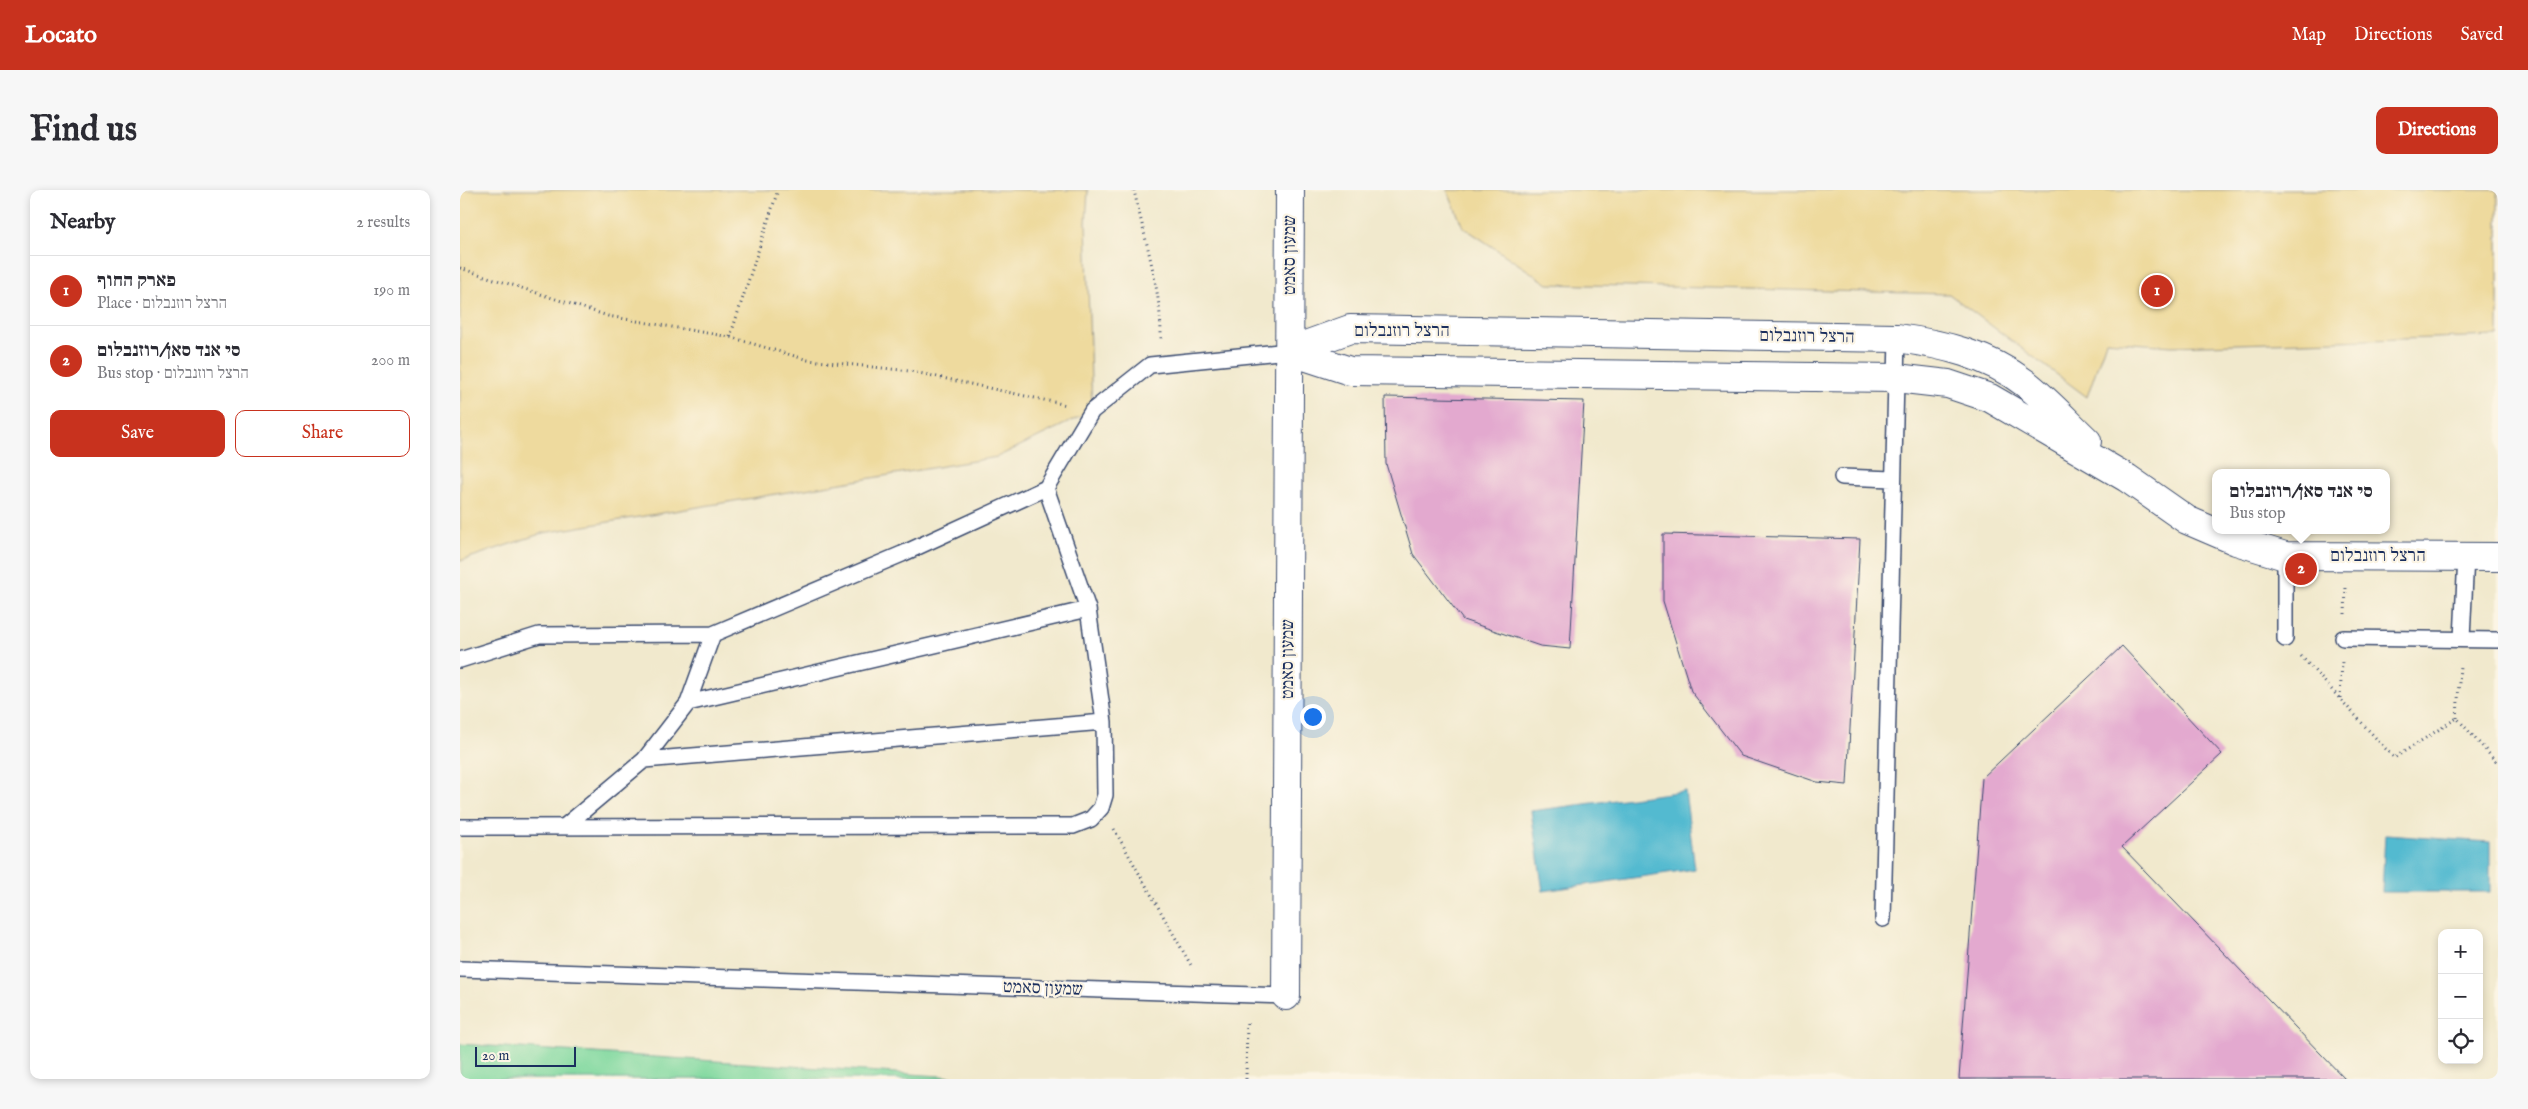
<!DOCTYPE html>
<meta charset="utf-8">
<style>
body{margin:0;font-family:"IM FELL English","Frank Ruhl Libre",serif;background:#f7f7f7;color:#2b2b33}
.controls{position:absolute;right:15px;bottom:15px;display:grid;overflow:hidden;border-radius:10px;box-shadow:0 2px 8px #0003}
.controls button{width:45px;height:45px;display:grid;place-items:center;padding:0;border:0;border-bottom:1px solid #e1e1e2;background:#fff;color:#2b2b33;font:25px sans-serif}
.scale{position:absolute;left:15px;bottom:12px;width:101px;box-sizing:border-box;padding-left:5px;border:2px solid #1b2f5e;border-top:0;font-size:14px;line-height:18px;white-space:nowrap;color:#1b2f5e;-webkit-text-stroke:4px #fcf5e5;paint-order:stroke}
.you{position:absolute;left:852px;top:526px;width:18px;height:18px;margin:-12px;border:4px solid #fff;border-radius:50%;background:#1a73e8;box-shadow:0 0 0 8px #1a73e833}
.badge{display:grid;place-items:center;width:32px;height:32px;border-radius:50%;background:#c8321e;color:#fff;font-size:16px;font-weight:700}
.pin{position:absolute;translate:-50% -50%;border:2px solid #fff;box-shadow:0 1px 5px #0006}
.popup{position:absolute;left:1752px;top:279px;width:178px;height:65px;box-sizing:border-box;display:grid;place-content:center;border-radius:10px;background:#fff;filter:drop-shadow(0 1px 4px #0005);font-size:16px;white-space:nowrap;color:#7c7c81}
.popup b{font-size:19px;color:#2b2b33}
.popup::after{content:'';position:absolute;left:50%;top:100%;margin-left:-10px;border:10px solid transparent;border-top-color:#fff}
.list{margin:0;padding:0;list-style:none}
h2{display:flex;justify-content:space-between;align-items:center;height:65px;margin:0;padding:0 20px;font-size:21px}
h2 small{font-size:16px;font-weight:400;color:#7c7c81}
.list li{display:grid;grid-template-columns:32px 1fr auto;gap:15px;align-items:center;box-sizing:border-box;height:70px;padding:0 20px;border-top:1px solid #e1e1e2}
.list b{display:block;font-size:19px;white-space:nowrap}
.list p{margin:0;font-size:16px;white-space:nowrap;color:#7c7c81}
.list em{font-size:16px;font-style:normal;color:#7c7c81}
.actions{display:flex;gap:10px;padding:15px 20px}
.actions a{flex:1;padding:11px 0;border:1px solid #c8321e;border-radius:10px;text-align:center;font-size:18px;color:#c8321e}
.actions .main{background:#c8321e;color:#fff}
.icon{flex:none;width:28px;height:28px;fill:none;stroke:currentColor;stroke-width:2;stroke-linecap:round;stroke-linejoin:round}
.map{position:relative;flex:none;width:2038px;height:889px;overflow:hidden;border-radius:10px}
header{display:flex;align-items:center;gap:30px;box-sizing:border-box;height:70px;padding:0 25px;background:#c8321e;color:#fff}
header strong{font-size:24px}
nav{display:flex;gap:28px;margin-inline-start:auto;font-size:18px}
.intro{display:flex;align-items:center;justify-content:space-between;box-sizing:border-box;height:120px;padding:0 30px}
h1{margin:0;font-size:35px}
.button{padding:12px 22px;border-radius:10px;background:#c8321e;color:#fff;font-size:18px;font-weight:700}
main{display:flex;gap:30px;padding:0 30px}
aside{flex:1;background:#fff;border-radius:10px;box-shadow:0 2px 8px #0003}
.map>svg:first-child{display:block}
</style>
<header>
<strong>Locato</strong>
<nav><a>Map</a><a>Directions</a><a>Saved</a></nav>
</header>
<div class="intro"><h1>Find us</h1><a class="button">Directions</a></div>
<main>
<aside>
<h2>Nearby<small>2 results</small></h2>
<ul class="list">
<li><span class="badge">1</span><div><b>פארק החוף</b><p>Place · הרצל רוזנבלום</p></div><em>190 m</em></li>
<li><span class="badge">2</span><div><b>סי אנד סאן/רוזנבלום</b><p>Bus stop · הרצל רוזנבלום</p></div><em>200 m</em></li>
</ul>
<div class="actions"><a class="main">Save</a><a>Share</a></div>
</aside>
<div class="map">
<svg width="2038" height="889" viewBox="0 0 2038 889">
<rect width="100%" height="100%" fill="#fcf5e5"/>
<filter id="ink" filterUnits="userSpaceOnUse"><feTurbulence type="fractalNoise" baseFrequency=".02" numOctaves="2"/><feDisplacementMap in="SourceGraphic" scale="10" xChannelSelector="R" yChannelSelector="G"/><feConvolveMatrix kernelMatrix="1 2 1 2 8 2 1 2 1" color-interpolation-filters="sRGB"/></filter>
<filter id="wash" filterUnits="userSpaceOnUse"><feTurbulence type="fractalNoise" baseFrequency=".0096" numOctaves="4" result="noise"/><feDisplacementMap in="SourceGraphic" scale="20" xChannelSelector="R" yChannelSelector="G"/><feGaussianBlur stdDeviation="1.12" result="paint"/><feColorMatrix in="noise" values="0 0 0 0 0 0 0 0 0 0 0 0 0 0 0 0 0 1.4 0 .05"/><feComposite in="paint" operator="in"/></filter>
<g filter="url(#wash)">
<rect width="100%" height="100%" fill="#f1e9cd"/>
<path fill="#7ed89e" stroke="#4c847e" d="M0 854 525 889H0Z"/>
<path fill="#eeda9e" stroke="#84847e" d="M0 0H628L626 33 632 221 537 267 83 343 0 371Z
M987 0H2038V146L1712 156 1646 151 1627 207 1489 104 1088 94 1003 37Z"/>
<path fill="#53bad0" stroke="#377497" d="M1225 601 1235 679 1083 701 1071 621Z
M1925 645 2030 652V702H1922Z"/>
<g id="blocks">
<path fill="#e3a9cf" d="M925 207 1124 211 1110 459 1080 456 1003 430 953 364 926 274Z
M1203 344 1400 349 1387 595 1357 592 1281 566 1231 501 1203 411Z
M1662 456 1762 564 1662 657 1885 889H1499L1522 588Z"/>
</g>
</g>
<g filter="url(#ink)">
<use href="#blocks" fill-opacity="0" stroke="#3b4b6f" stroke-width="1"/>
<g fill="none" stroke-linecap="round" stroke-linejoin="round">
<g stroke="#3b4b6f" stroke-width="18">
<path id="service" d="M1382 287 1432 289
M1825 366V449
M1883 448 2038 450
M2002 449 2006 366
M0 470 79 445 253 444 442 364 586 298
M228 513 253 444
M184 570 644 532
M0 637 613 636 631 629 641 618 645 605 644 532 628 419 586 298 632 221 690 175 829 161
M104 637 184 570 228 513 628 419
M1423 729 1437 148
M0 779 826 806"/>
</g>
<g stroke="#3b4b6f" stroke-width="30">
<path id="minor" d="M829 161 890 181 1436 188 1488 194 1530 208 1667 288 1727 330 1776 351 1825 366 2038 367
M829 161 890 139 1437 148C1483 154 1528 165 1565 193 1587 210 1607 232 1627 251
M826 806 830 0"/>
</g>
<path stroke="#3b4b6f" stroke-width="3" stroke-dasharray="1 4" stroke-linecap="butt" d="M674 0C684 47 702 102 701 150
M0 78 148 126 270 147 348 170 450 181 607 215
M270 147 318 0
M1885 424 1886 397
M1841 466 1934 568 1997 528 2038 574
M1880 508 1882 472
M1997 528 2000 475
M654 639 732 777
M786 889 787 829"/>
<use href="#service" stroke="#fff" stroke-width="15"/>
<use href="#minor" stroke="#fff" stroke-width="28"/>
</g>
</g>
<g text-anchor="middle" dominant-baseline="central" stroke-width="4.5" stroke-linejoin="round" paint-order="stroke">
<g font-size="18" fill="#1b2f5e" stroke="#fcf5e5">
<text transform="translate(830 65) rotate(-90)">שמעון סאמט</text>
<text x="942" y="141">הרצל רוזנבלום</text>
<text transform="translate(1347 147) rotate(1)">הרצל רוזנבלום</text>
<text x="1918" y="366">הרצל רוזנבלום</text>
<text transform="translate(828 469) rotate(-90)">שמעון סאמט</text>
<text transform="translate(583 799) rotate(2)">שמעון סאמט</text>
</g>
</g>
</svg>
<div class="controls">
<button>+</button>
<button>−</button>
<button><svg class="icon" aria-label="locate" viewBox="0 0 24 24"><circle cx="12" cy="12" r="6"/><path d="M12 2v4M12 18v4M2 12h4M18 12h4"/></svg></button>
</div>
<div class="scale">20 m</div>
<div class="you"></div>
<div class="pin badge" style="left:1697px;top:101px">1</div>
<div class="pin badge" style="left:1841px;top:379px">2</div>
<div class="popup"><b>סי אנד סאן/רוזנבלום</b>Bus stop</div>
</div>
</main>
